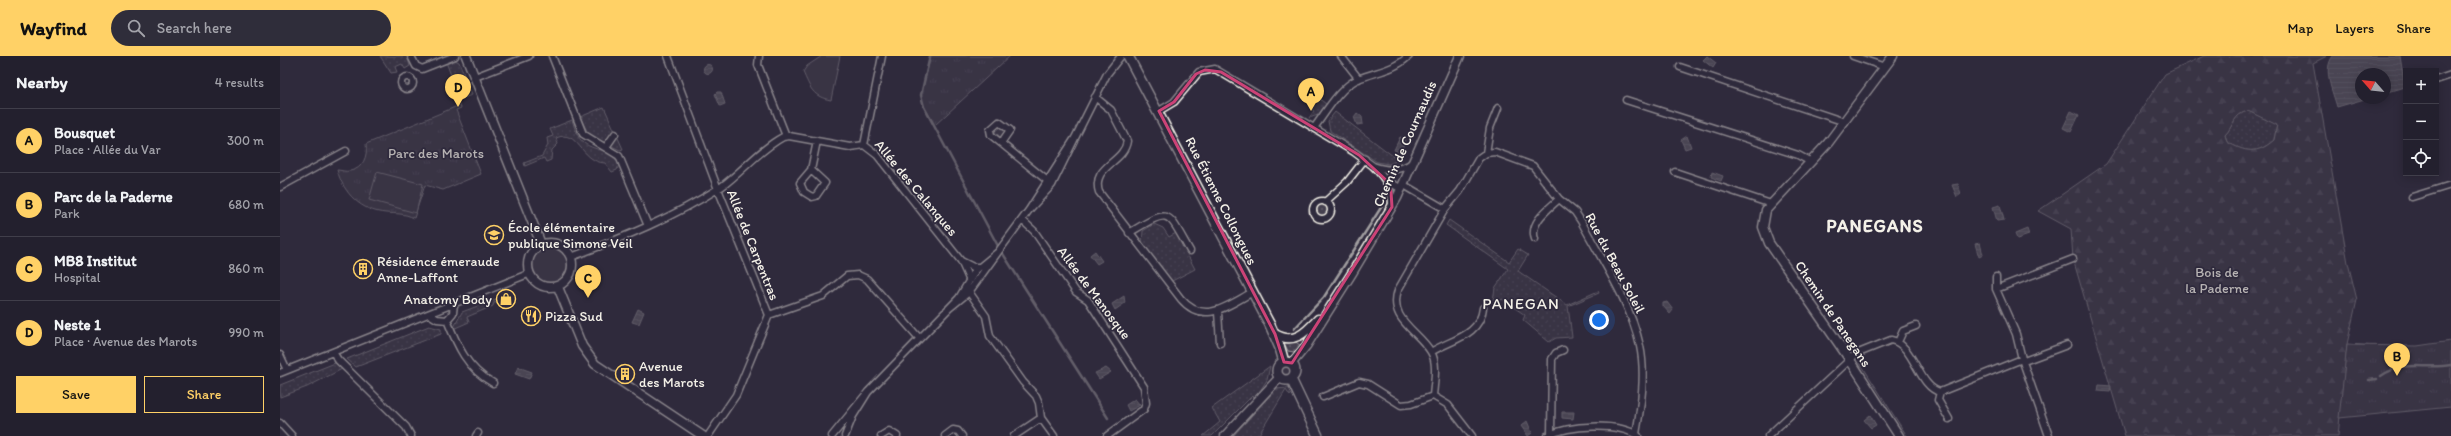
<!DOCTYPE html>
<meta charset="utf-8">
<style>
body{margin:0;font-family:Itim,sans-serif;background:#2f2d3a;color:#f1f3f6}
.controls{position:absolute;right:12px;top:12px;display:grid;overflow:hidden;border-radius:0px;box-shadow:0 2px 10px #0003}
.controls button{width:36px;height:36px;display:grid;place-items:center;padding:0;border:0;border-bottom:1px solid #403e4a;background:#23202e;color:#f1f3f6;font:20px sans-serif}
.compass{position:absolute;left:2075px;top:12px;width:36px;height:36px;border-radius:50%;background:#23202e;box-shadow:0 2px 10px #0003;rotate:298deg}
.you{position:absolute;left:1319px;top:264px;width:14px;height:14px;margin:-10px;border:3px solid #fff;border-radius:50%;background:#1a73e8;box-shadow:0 0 0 6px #1a73e833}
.badge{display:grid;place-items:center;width:26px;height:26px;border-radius:50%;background:#ffd166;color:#111;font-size:13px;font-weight:700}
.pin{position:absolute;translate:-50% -33px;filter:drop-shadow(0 1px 2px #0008)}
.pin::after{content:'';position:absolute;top:21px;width:14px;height:12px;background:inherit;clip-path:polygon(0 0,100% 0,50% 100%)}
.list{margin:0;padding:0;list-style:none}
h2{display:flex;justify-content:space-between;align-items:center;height:52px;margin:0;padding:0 16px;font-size:17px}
h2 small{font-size:13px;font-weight:400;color:#a3a3aa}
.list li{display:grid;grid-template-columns:26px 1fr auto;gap:12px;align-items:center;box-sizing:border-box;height:64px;padding:0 16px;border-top:1px solid #403e4a}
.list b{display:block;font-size:15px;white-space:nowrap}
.list p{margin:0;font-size:13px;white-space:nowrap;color:#a3a3aa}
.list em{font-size:13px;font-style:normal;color:#a3a3aa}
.actions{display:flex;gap:8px;padding:12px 16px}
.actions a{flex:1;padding:9px 0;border:1px solid #ffd166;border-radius:0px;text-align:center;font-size:14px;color:#ffd166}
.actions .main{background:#ffd166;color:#111}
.icon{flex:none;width:22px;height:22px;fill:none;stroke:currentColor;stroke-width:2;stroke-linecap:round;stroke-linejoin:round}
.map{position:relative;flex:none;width:2171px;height:380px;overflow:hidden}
header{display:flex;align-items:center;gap:24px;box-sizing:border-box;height:56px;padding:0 20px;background:#ffd166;color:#111}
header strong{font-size:19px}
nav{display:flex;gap:22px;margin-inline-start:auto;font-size:14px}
.search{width:280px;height:36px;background:#2f2d3a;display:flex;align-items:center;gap:10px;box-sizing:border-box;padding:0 14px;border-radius:22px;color:#a3a3aa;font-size:15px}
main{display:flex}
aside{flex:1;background:#23202e}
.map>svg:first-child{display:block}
</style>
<header>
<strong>Wayfind</strong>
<div class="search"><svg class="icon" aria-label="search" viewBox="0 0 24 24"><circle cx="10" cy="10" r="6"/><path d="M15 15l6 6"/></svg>Search here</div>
<nav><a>Map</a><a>Layers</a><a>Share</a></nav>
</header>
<main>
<aside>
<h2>Nearby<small>4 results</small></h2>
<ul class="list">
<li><span class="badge">A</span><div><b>Bousquet</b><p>Place · Allée du Var</p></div><em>300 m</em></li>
<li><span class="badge">B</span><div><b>Parc de la Paderne</b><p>Park</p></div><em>680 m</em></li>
<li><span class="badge">C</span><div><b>MB8 Institut</b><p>Hospital</p></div><em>860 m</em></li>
<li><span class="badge">D</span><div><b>Neste 1</b><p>Place · Avenue des Marots</p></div><em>990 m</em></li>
</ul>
<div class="actions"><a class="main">Save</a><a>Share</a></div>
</aside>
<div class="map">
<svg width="2171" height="380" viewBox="0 0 2171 380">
<defs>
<pattern id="grass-dots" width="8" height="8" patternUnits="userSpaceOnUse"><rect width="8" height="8" fill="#454050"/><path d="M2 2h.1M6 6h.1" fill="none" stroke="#605c69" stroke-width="1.8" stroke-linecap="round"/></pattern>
<pattern id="forest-firs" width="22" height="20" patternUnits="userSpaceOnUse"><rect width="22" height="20" fill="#454050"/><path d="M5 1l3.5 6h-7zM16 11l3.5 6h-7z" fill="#605c69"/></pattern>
<pattern id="park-tufts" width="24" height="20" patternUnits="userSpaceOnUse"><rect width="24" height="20" fill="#454050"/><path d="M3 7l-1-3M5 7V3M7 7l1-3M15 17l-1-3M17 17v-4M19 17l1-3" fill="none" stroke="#605c69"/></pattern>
<pattern id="water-rules" width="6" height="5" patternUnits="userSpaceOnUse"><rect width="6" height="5" fill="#6a6670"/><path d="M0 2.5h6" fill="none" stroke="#807c84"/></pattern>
</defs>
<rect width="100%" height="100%" fill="#2f2a3d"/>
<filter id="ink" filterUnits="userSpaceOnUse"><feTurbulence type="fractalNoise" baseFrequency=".025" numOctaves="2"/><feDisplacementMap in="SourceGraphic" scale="8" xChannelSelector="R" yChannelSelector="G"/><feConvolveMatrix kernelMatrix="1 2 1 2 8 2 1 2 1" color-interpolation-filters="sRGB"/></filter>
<g filter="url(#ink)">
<path fill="url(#grass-dots)" stroke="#9c989c" d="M100 0H127L130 10 125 13 122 8 115 11 117 16 111 17Z
M173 3 179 6 192 39 180 43 166 6Z
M1037 41 1046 48 1038 59 1029 62 1034 55 1029 51Z
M324 51 343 93 340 94 309 79 300 61Z
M1968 55 1997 68 1994 84C1977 99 1965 96 1947 86L1945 79C1954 70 1953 58 1968 55Z
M1055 56 1117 103H1121L1109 108 1097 106 1050 75 1048 65Z
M292 64C295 72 297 82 304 87 316 96 333 92 339 109L337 114 332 116 325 107C300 106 299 72 276 82L278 88 272 94 271 104 266 106 264 102 245 110 244 107 262 100 268 89 267 82 273 80 270 73Z
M715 76a5 5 0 1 1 10 0a5 5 0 1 1-10 0Z
M1036.5 154a5.5 5.5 0 1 1 11 0a5.5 5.5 0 1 1-11 0Z
M1169 164 1229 206 1238 193 1248 199 1238 215 1287 249 1318 235 1319 237 1288 250 1292 281 1276 282 1269 286 1243 264 1245 259 1222 243 1218 248 1213 244 1215 232 1228 213 1166 169Z
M874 168 883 172 889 181 896 177 915 213 892 225 862 188 863 175Z
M219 242 220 245 214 247 213 250 187 261 189 266 173 273 182 256Z
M149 270 161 273V278L76 311 67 303Z
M1016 286 1021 290 1014 296 1008 295 1004 287Z
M55 307 62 313 27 331 0 341V329Z
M1579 307 1581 308 1627 380H1622L1587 326Z
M1000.5 315a5.5 5.5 0 1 1 11 0a5.5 5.5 0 1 1-11 0Z
M990 310 987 324 976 341 972 340 932 380H923L940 366 932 352Z
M1008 332 1013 336 1010 340 1006 334 978 380H953L996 333Z"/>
<path fill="url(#forest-firs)" stroke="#9c989c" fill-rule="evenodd" d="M1924 0H2047L2033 7 2068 207 2077 244 2067 288 2097 290 2067 289 2058 380H1845L1793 203 1791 173 1758 155 1826 108 1885 18ZM1968 55 1997 69 1994 84C1977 99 1965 96 1947 86L1945 79C1954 70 1953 58 1968 55Z"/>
<path fill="url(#park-tufts)" stroke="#9c989c" d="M651 0H730L655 69 643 48 641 39Z
M180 49 181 52 176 54 179 62 201 118 163 134 145 129 134 162C124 157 116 158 106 157 81 155 64 138 57 114 61 114 65 116 70 115 83 113 88 100 86 88Z
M2171 285V351L2059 362 2067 289 2137 290Z"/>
<path fill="#454050" stroke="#9c989c" d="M542 0H560L551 44C533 41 530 32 523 16L527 10Z
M97 116 143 128 136 157 89 144Z
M252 209a18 18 0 1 1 36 0a18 18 0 1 1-36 0Z"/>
<path fill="url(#water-rules)" stroke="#a19ea0" d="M1427 0 1436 7 1433 12 1423 4Z
M2053 0H2120L2125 31 2105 37V18H2081V42H2088L2057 51C2053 36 2042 14 2053 0Z
M423.5 13a4.5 4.5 0 1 1 9 0a4.5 4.5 0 1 1-9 0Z
M437 36H441L445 48 440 50 435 38Z
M1791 55 1799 59 1791 76 1783 72Z
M1077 57 1082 61 1083 68 1077 69 1074 61Z
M1407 80 1411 91 1405 93 1401 84Z
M1120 81 1126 84 1120 96 1114 94Z
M1432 116 1443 120 1441 125 1431 121Z
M1678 128 1681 138 1677 141 1672 129Z
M1720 149 1724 164 1717 165 1713 151Z
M1747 173 1749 179 1737 183 1735 178Z
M1700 187 1703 199 1699 201 1695 188Z
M815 195 822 205 817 208 810 199Z
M844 240 845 247 835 254 832 248Z
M1387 246 1393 254 1390 258 1383 250V247Z
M358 253 364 256 359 268 352 266Z
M238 311 252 316 249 323 235 318Z
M826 312 831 316 819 323 815 317Z
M1819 329 1831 330 1830 336 1818 335Z
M855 343 860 349 849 355 846 349Z
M1282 356H1294L1293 363 1282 362Z
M1590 359 1596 369 1591 372 1584 364Z
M1247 365 1252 377 1248 380 1241 370Z"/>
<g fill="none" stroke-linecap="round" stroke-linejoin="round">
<path stroke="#a19ea0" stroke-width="2.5" d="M650 0 641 39 644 51 718 190 828 362
M1014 273 1044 241 1102 150
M2101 320C2126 303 2144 314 2171 309
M2089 324 2097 323"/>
<g stroke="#f4f1e8" stroke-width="9">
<path id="minor" d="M131 0 136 10 142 13 175 0
M272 0 303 78 339 100 368 170
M388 0 436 128 489 259 456 339 428 380
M479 0 478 9 506 80
M1061 0 1079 23
M1573 0 1605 11
M1400 11 1565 66
M121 27a6 6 0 1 1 12 0a6 6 0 1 1-12 0Z
M195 21 249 0
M2156 24 2171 19
M815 41 831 54 847 85C844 107 811 110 819 136L901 243C924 270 948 249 973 236
M1346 44 1518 99 1531 106
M879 55 894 46 919 16 935 13 1074 96 1093 110
M1034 72C1046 56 1060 31 1078 23 1097 15 1113 15 1129 0
M795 82 827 18 841 0
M721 87 730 74 719 66 710 74 711 79 770 127
M584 89 597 99 681 205
M584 89 602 0
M326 91 335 78
M1206 97 1210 72 1218 52
M1112 113 1107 125 1122 133
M531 114 545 127 536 140 532 141 524 136 520 127 531 114 537 85
M1395 116 1491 148
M1124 129 1165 153
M0 131 66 95
M2132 141 2171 129
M1033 154a9 9 0 1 1 18 0a9 9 0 1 1-18 0Z
M1045 146 1067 126 1085 103
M1112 151C1112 132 1106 123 1093 110 1107 115 1122 115 1133 106
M742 164 754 175 796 236 808 244 864 331 866 347 864 353 827 380
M849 177C891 152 886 153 910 195
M1255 183C1249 167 1268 153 1279 143
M718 196 749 154 795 82 772 129 749 154
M291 201C343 182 394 161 441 131 462 116 480 93 503 81L509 80 570 91 584 89
M1716 221V233L1736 278 1742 303
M689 223 681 205 693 211H700
M687 233 706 260 710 280 743 326 756 340 759 347 761 362 774 380
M1716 233 1793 203
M938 256 940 287
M149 258 157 263 167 264 173 257 174 248
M489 259 543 240 567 220 578 219 587 223 639 282
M167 264C177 289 187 313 213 327
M1618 286 1623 275 1636 270
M53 296 58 304 126 371 131 380
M1151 296C1172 283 1200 280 1203 252
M0 299 7 314
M1744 305 1787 289
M0 317 248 218
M588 336 679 242 695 215 718 196 689 236 667 254
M1660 336 1658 344 1669 363
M1153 340C1154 327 1158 307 1151 296 1138 274 1108 264 1118 234L1165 153 1180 135 1199 102 1206 97 1215 96 1253 110 1279 143 1295 156 1301 165C1322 205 1350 245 1360 290 1366 318 1361 350 1356 378
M1153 340 1168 349 1192 380
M1043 341 1079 326 1088 328 1121 349 1131 348 1153 340
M0 367 12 380
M1271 378 1272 303 1276 297 1283 294
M196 380 198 377
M552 380 588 336 573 360 565 380
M601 380 609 375 617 380
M665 380 673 374 678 375 682 380
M734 380 761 362
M1267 380C1289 369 1338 366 1358 380
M1488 380 1576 298 1611 284C1634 288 1638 331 1660 336L1742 303 1769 380"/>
</g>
<g stroke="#f4f1e8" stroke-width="11">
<path id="tertiary" d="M186 0 261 188
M1613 0 1548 87 1486 154 1483 171 1489 187 1570 304 1619 380
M248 209a22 22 0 1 1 44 0a22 22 0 1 1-44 0Z
M278 231 302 290 315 308 423 380
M995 278C1014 289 1025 277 1038 263
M1012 307 1026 290 1072 217 1117 142 1180 0
M945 380 1000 321"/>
</g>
<g stroke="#f4f1e8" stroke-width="12">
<path id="secondary" d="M848 0 990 269 1000 292 1004 306
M997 315a9 9 0 1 1 18 0a9 9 0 1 1-18 0Z
M1011 323 1038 380"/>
</g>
<use href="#minor" stroke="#2f2a3d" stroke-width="6"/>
<use href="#tertiary" stroke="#2f2a3d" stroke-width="8"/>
<use href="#secondary" stroke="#2f2a3d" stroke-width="9"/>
</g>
</g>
<path d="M0 0H2171V380H0ZM925 14 941 16 1079 99 1107 125 1111 136 1112 151 1012 307 1004 306 995 278 879 55 894 46 916 18Z" fill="#2f2a3d" fill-opacity=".55" fill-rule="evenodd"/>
<path fill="none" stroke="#cc4377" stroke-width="3" stroke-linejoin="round" d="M925 14 941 16 1079 99 1107 125 1111 136 1112 151 1012 307 1004 306 995 278 879 55 894 46 916 18Z"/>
<defs>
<g id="school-ring" transform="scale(1)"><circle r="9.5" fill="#2f2a3d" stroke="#ffd166" stroke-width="1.5"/><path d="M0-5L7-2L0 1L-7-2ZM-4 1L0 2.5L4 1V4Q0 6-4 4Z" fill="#ffd166"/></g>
<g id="building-ring" transform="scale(1)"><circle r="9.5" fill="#2f2a3d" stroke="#ffd166" stroke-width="1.5"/><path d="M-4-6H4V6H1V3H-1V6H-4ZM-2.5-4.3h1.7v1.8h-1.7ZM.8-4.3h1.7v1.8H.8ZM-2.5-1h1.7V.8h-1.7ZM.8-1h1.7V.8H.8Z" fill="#ffd166"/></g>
<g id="shop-ring" transform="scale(1)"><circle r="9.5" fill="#2f2a3d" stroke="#ffd166" stroke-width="1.5"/><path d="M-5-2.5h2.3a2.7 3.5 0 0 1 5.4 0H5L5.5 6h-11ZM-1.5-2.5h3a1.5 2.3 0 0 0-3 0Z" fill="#ffd166"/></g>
<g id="restaurant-ring" transform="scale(1)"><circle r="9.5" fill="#2f2a3d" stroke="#ffd166" stroke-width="1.5"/><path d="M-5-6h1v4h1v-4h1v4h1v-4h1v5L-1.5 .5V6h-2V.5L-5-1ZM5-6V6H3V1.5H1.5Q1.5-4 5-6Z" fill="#ffd166"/></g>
</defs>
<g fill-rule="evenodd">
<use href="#school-ring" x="214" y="179"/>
<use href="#building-ring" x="83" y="213"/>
<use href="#shop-ring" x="226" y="243"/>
<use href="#restaurant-ring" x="251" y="260"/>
<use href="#building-ring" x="345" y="318"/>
</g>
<g text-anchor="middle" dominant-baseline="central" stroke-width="3.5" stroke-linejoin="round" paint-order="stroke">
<g font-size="14" fill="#f4f1e8" stroke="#2f2a3d">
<text transform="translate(1125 88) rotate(-66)">Chemin de Cournaudis</text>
<text transform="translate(636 132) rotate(50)">Allée des Calanques</text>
<text transform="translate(941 145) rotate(63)">Rue Étienne Collongues</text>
<text transform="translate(473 189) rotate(68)">Allée de Carpentras</text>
<text transform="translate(1335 207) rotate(62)">Rue du Beau Soleil</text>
<text transform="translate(814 237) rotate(53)">Allée de Manosque</text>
<text transform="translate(1553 258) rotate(56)">Chemin de Panegans</text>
</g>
<g font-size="14" fill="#b7b3b3" stroke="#2f2a3d">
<text x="156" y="97">Parc des Marots</text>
<text x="1937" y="216">Bois de<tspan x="1937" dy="16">la Paderne</tspan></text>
</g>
<g font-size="14" fill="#f4f1e8" stroke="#2f2a3d" text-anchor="start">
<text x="228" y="171">École élémentaire<tspan x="228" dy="16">publique Simone Veil</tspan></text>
<text x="97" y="205">Résidence émeraude<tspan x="97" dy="16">Anne-Laffont</tspan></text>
<text x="212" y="243" text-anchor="end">Anatomy Body</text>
<text x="265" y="260">Pizza Sud</text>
<text x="359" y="310">Avenue<tspan x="359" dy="16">des Marots</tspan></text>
</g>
<g font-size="16" letter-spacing="1" fill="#f4f1e8" stroke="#2f2a3d">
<text x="1241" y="247">PANEGAN</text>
</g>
<g font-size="18" font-weight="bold" letter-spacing="1" fill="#f4f1e8" stroke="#2f2a3d">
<text x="1595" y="170">PANEGANS</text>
</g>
</g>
</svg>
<div class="controls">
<button>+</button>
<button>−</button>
<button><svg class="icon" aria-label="locate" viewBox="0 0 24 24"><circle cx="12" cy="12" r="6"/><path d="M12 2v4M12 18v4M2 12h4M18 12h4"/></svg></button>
</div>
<svg class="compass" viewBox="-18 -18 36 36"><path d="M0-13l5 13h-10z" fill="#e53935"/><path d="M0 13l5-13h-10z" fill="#a3a3aa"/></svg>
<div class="you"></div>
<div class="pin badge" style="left:1031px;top:55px">A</div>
<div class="pin badge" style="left:2117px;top:320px">B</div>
<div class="pin badge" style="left:308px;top:242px">C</div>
<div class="pin badge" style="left:178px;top:51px">D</div>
</div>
</main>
